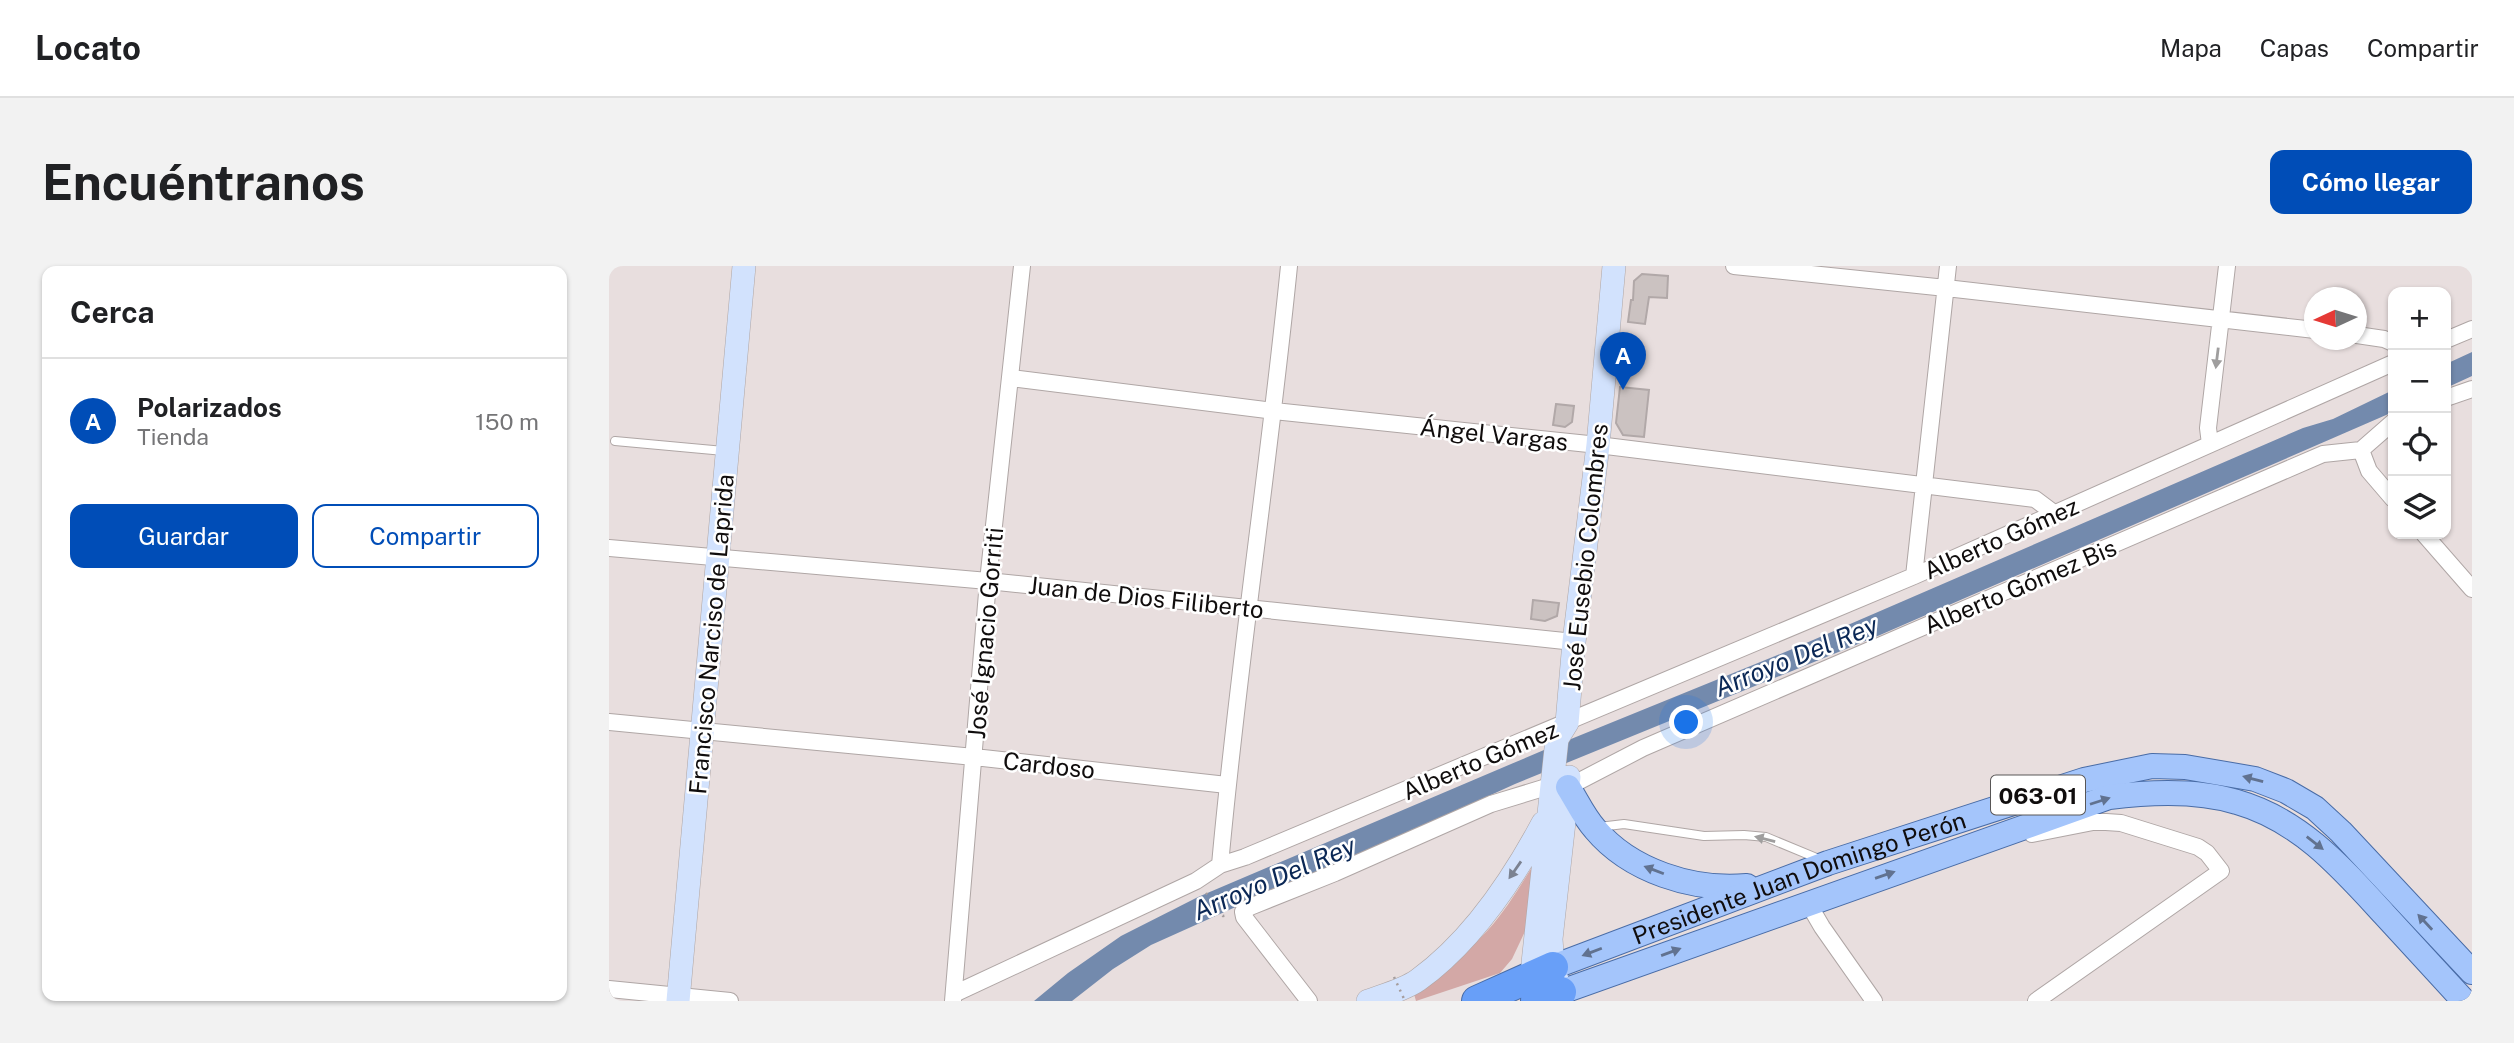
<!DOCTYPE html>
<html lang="es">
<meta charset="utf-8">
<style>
body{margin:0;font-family:"Public Sans",sans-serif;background:#f2f2f2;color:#202124}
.controls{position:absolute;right:21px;top:21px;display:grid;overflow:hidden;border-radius:14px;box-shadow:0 2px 5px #0004}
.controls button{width:63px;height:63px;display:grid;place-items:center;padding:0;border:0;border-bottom:2px solid #e0e0e0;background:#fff;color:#202124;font:35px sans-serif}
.compass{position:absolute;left:1695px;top:21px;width:63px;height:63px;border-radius:50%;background:#fff;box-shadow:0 2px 5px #0004;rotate:266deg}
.you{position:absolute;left:1078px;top:457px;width:24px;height:24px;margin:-18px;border:5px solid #fff;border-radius:50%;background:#1a73e8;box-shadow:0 0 0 10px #1a73e833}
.badge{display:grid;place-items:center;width:46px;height:46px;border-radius:50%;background:#004db7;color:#fff;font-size:23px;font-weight:700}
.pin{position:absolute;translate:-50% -58px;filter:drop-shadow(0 2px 4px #0008)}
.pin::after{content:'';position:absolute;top:37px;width:24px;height:21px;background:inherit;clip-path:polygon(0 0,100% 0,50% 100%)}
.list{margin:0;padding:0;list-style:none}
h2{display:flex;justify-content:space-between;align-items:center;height:91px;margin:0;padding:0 28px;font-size:30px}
h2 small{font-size:23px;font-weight:400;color:#757577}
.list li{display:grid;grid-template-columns:46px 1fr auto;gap:21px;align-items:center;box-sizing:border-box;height:126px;padding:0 28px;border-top:2px solid #e0e0e0}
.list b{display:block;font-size:26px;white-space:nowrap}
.list p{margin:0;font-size:23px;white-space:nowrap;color:#757577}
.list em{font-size:23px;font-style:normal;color:#757577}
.actions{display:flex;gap:14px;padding:21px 28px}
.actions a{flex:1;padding:16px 0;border:2px solid #004db7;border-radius:14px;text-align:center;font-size:24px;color:#004db7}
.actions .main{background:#004db7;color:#fff}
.icon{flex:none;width:38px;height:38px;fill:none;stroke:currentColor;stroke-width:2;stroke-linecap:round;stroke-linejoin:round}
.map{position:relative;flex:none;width:1863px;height:735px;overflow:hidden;border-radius:14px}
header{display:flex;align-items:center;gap:42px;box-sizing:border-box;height:98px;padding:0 35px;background:#fff;border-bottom:2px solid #e0e0e0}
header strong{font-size:33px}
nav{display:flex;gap:38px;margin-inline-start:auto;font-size:24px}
.intro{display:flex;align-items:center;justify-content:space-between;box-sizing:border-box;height:168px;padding:0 42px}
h1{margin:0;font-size:49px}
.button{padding:18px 32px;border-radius:14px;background:#004db7;color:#fff;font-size:24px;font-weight:700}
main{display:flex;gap:42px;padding:0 42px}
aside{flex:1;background:#fff;border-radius:14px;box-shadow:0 2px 5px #0004}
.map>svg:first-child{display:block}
</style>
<header>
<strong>Locato</strong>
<nav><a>Mapa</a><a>Capas</a><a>Compartir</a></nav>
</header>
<div class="intro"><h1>Encuéntranos</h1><a class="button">Cómo llegar</a></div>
<main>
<aside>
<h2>Cerca<small></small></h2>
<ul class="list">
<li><span class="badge">A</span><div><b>Polarizados</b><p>Tienda</p></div><em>150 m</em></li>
</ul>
<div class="actions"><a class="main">Guardar</a><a>Compartir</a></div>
</aside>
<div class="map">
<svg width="1863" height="735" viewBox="0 0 1863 735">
<rect width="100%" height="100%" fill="#e8dede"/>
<path fill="#d3a8a6" d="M928 593 918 661 903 693 891 707 807 735 805 728C831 708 857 688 879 664 898 643 913 617 928 593Z"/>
<path fill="#738aad" d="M1863 86V110L1837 122V98Z
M1784 124V146L1271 369 906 518 776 577 631 639 542 679 504 703 463 735H425L459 707 512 670 589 631 935 484 1181 384 1694 162 1724 153Z"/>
<path fill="#cbc2c1" stroke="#b1a8a8" stroke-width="2" d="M1033 8 1059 10 1058 32 1040 31 1036 58 1019 56 1022 34H1024L1025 15Z
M1011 121 1040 124 1035 171 1014 169 1007 157Z
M947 138 965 140 963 156 956 161 944 159Z
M924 334 950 337 948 350 936 355 922 353Z"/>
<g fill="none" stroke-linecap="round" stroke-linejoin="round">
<g stroke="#afa6a5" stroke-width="10">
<path id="lane" d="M6 175 115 185
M990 561 1015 558 1095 570 1135 569 1157 571 1210 593"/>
</g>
<g stroke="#afa6a5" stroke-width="18">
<path id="street" d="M1125 0 1337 22 1706 64
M1748 69 1775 73 1784 77
M1837 74 1863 63
M402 112 665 145 989 179 1426 233 1446 248
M1837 132 1863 123
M1601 178 1599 162 1618 0
M1752 184 1760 205 1784 233
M1815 268 1863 323
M0 282 379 315 965 376
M1305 310 1339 0
M0 456 365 491 618 519
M959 521 1034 482 1714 188 1752 184 1784 156
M1423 568 1484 556H1497L1512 557 1589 581 1598 587 1612 605 1427 735
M611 599C629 399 660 200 680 0
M1199 637 1213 661 1265 735
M0 723 121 735
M345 728 587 615 611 599 636 591 1305 310 1784 97
M344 735 379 315 413 0
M700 735 635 651 634 646 641 641 726 607 882 538 944 519"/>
</g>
<g stroke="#afa6a5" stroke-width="24">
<path id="secondary" d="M949 717 944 701 942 673 960 511
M927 725 923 711 924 697 948 473 958 457 965 376 989 179 1005 0
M69 735 135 0
M759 735C775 729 795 724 809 714 863 675 903 615 934 557"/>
</g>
<g stroke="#496ca6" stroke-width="26">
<g id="primary">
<path d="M959 521C968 535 975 551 986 563 1021 605 1084 625 1138 620"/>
<path id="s1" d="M944 701 1219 597 1475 514 1543 500 1576 501 1646 513 1677 525 1706 542 1732 566 1863 706"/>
<path d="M952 726 1500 531C1539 526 1590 524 1628 536 1691 554 1732 601 1775 648 1802 677 1828 706 1855 735"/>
</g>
</g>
<g stroke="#496ca6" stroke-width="32">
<path id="highway" d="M868 735 944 701
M927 735 952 726"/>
</g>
<path stroke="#a59d9d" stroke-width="2.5" stroke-dasharray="2 5" stroke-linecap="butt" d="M597 627 614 650 620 649"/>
<use href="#lane" stroke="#fff" stroke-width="8"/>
<use href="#street" stroke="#fff" stroke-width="16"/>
<use href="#secondary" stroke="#d2e2fd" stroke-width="23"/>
<use href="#primary" stroke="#a4c5fb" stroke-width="24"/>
<use href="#highway" stroke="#689ff8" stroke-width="30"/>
<path stroke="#a59d9d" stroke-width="2.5" stroke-dasharray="2 5" stroke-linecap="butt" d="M785 711 796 735"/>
</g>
<defs><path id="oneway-solid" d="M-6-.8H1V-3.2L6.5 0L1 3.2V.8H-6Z" transform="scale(1.75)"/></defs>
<g fill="#9f9e9e">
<use href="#oneway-solid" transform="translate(1608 92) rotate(97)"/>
<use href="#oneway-solid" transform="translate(1156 573) rotate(-166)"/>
</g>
<g fill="#617290">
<use href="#oneway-solid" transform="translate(1644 513) rotate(-165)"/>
<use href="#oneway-solid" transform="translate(1491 535) rotate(-18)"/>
<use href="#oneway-solid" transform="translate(1706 577) rotate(38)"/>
<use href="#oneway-solid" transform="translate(1045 604) rotate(-159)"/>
<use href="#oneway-solid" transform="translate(1276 609) rotate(-19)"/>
<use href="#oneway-solid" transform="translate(1816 656) rotate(-133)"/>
<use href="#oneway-solid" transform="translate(983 686) rotate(159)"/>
<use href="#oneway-solid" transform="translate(1062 686) rotate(-20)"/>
</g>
<use fill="#7b8291" href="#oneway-solid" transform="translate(906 604) rotate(125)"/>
<g text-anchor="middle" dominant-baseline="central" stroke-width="5" stroke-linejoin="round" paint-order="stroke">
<rect fill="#fff" stroke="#585656" stroke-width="2" x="1382" y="509.5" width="94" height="39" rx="5"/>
<g font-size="23" font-weight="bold" fill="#100d0d">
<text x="1429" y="529">063-01</text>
</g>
<g font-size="24" fill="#100d0d" stroke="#fff">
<text transform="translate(885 168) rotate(6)">Ángel Vargas</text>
<text transform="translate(1392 272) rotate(-24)">Alberto Gómez</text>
<text transform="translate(976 291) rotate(-84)">José Eusebio Colombres</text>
<text transform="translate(1411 320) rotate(-23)">Alberto Gómez Bis</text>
<text transform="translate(537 331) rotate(6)">Juan de Dios Filiberto</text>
<text transform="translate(376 367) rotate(-85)">José Ignacio Gorriti</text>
<text transform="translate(102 368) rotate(-85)">Francisco Narciso de Laprida</text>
<text transform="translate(871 494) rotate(-23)">Alberto Gómez</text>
<text transform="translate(440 499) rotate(6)">Cardoso</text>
<text stroke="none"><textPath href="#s1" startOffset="262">Presidente Juan Domingo Perón</textPath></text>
</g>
<g font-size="26" font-style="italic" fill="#0a2755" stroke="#fff">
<text transform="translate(1187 390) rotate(-22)">Arroyo Del Rey</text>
<text transform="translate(665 612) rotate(-23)">Arroyo Del Rey</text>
</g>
</g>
</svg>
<div class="controls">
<button>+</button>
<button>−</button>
<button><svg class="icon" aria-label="locate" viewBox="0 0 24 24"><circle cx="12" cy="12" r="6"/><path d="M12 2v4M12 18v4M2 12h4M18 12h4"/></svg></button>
<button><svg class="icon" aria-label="layers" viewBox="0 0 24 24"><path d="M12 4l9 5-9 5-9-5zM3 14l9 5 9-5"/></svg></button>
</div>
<svg class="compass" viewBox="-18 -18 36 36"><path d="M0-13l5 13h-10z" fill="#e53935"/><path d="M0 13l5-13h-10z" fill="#757577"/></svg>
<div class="you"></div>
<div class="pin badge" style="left:1014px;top:124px">A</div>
</div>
</main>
